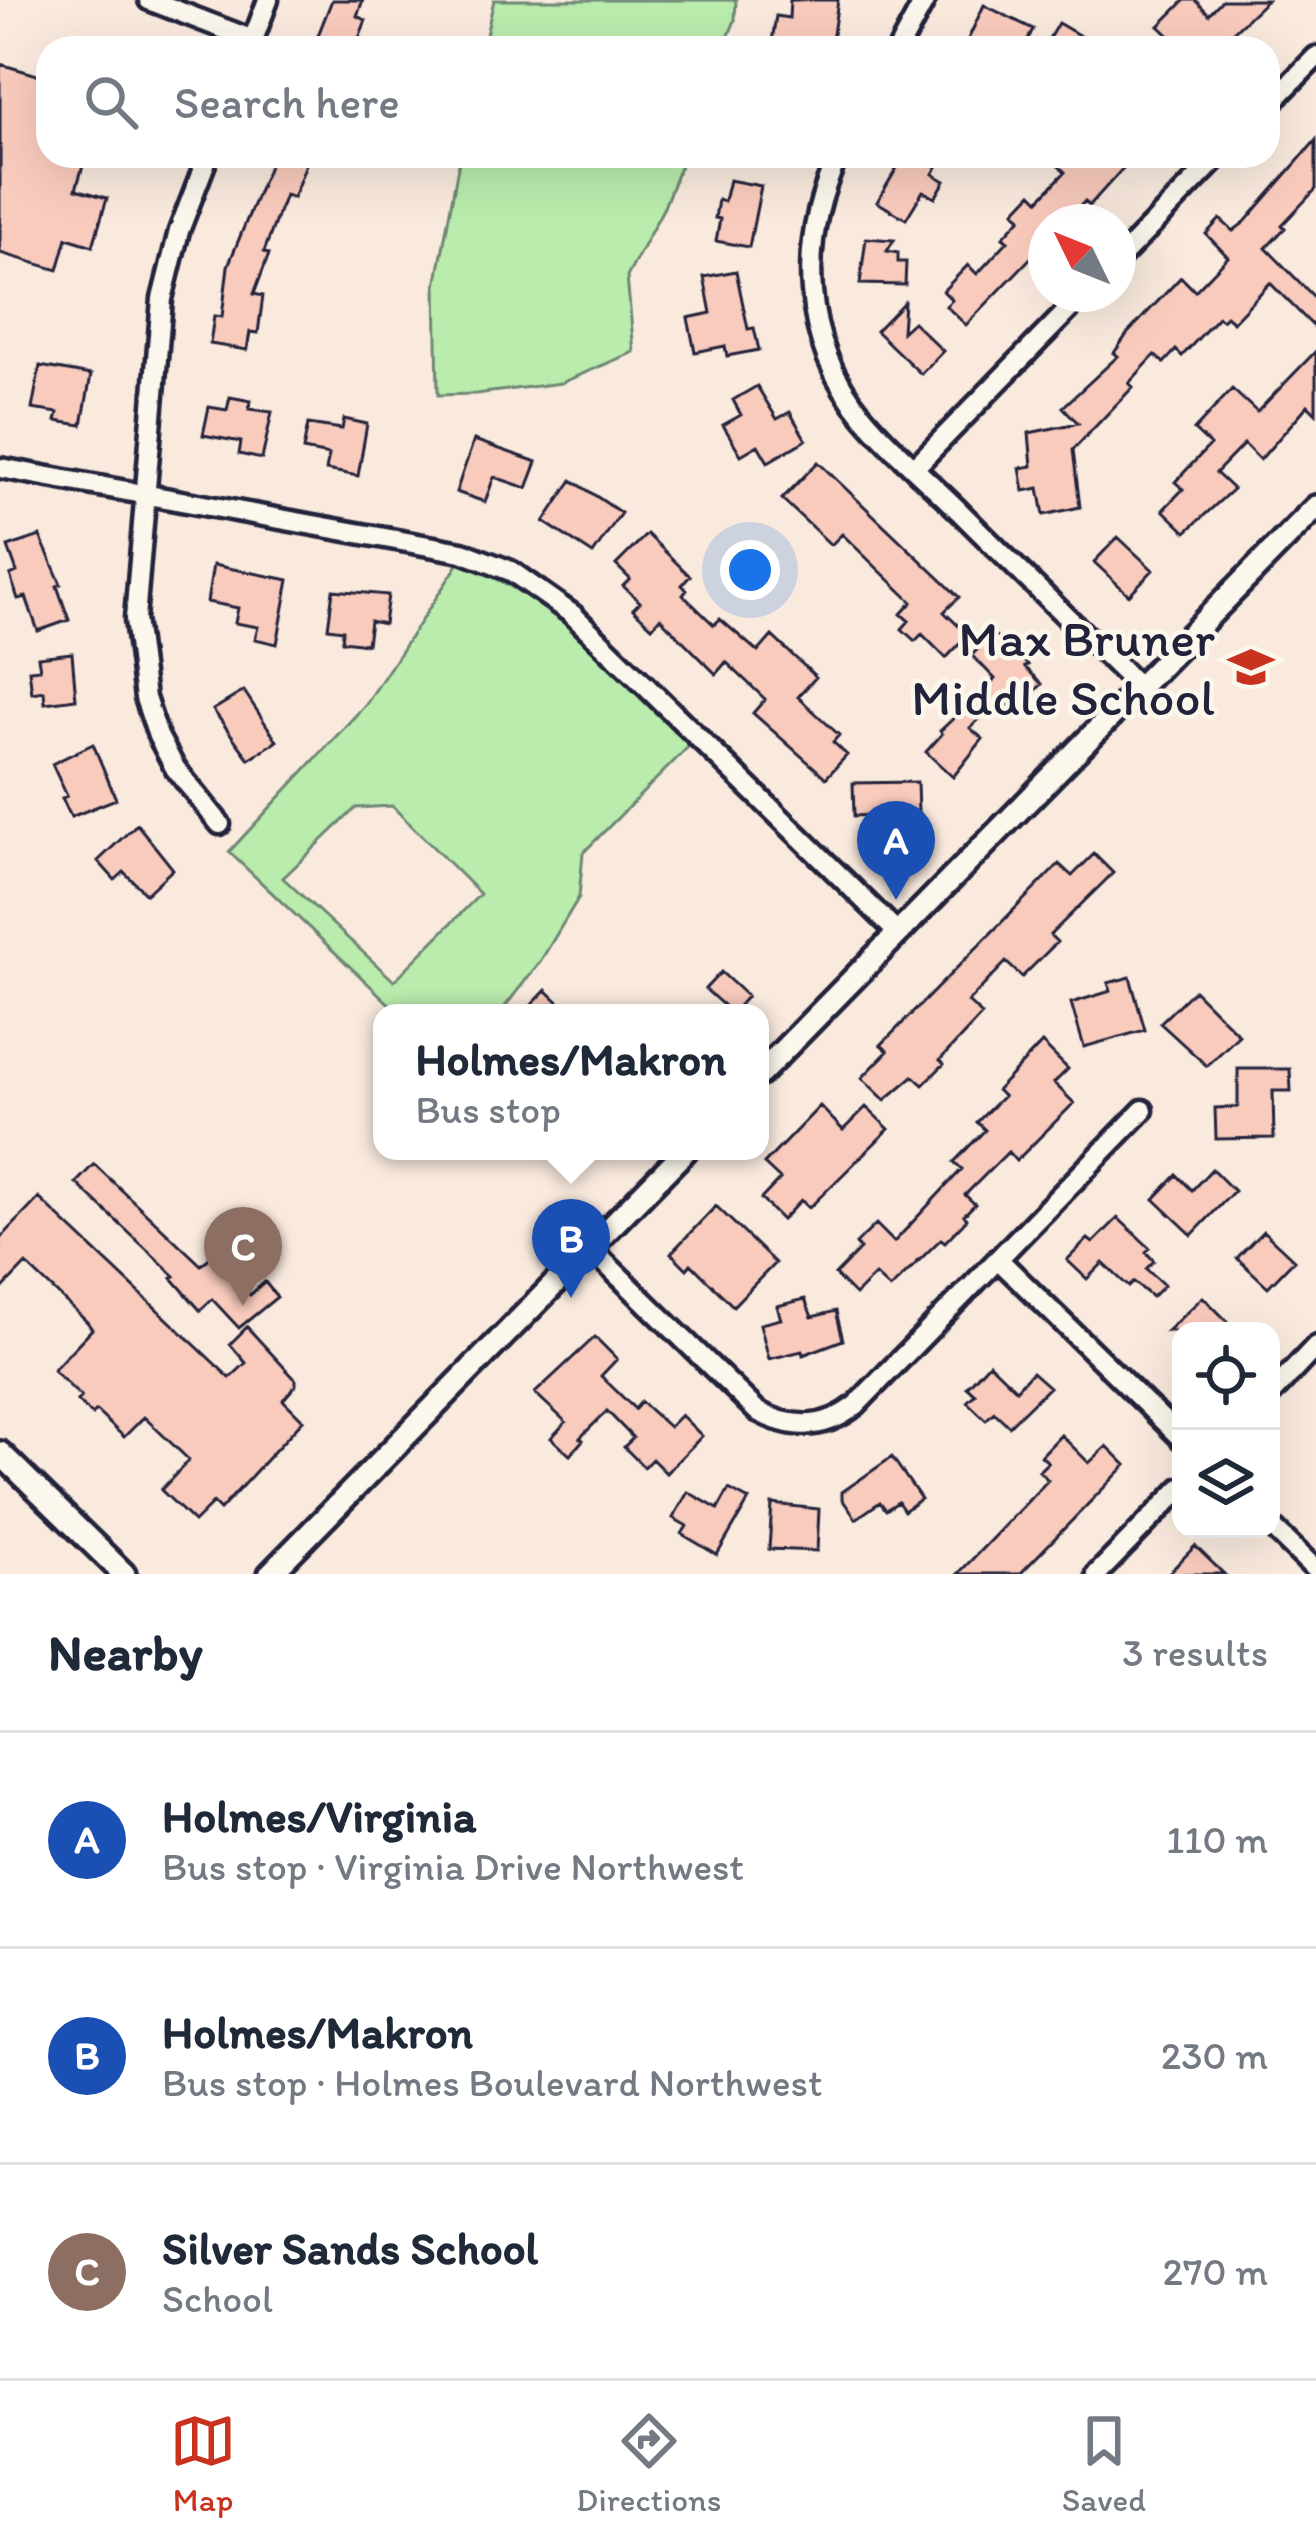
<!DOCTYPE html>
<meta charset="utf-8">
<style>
body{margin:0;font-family:Itim,sans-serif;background:#f2f2f3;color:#1f2937}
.controls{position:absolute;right:36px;bottom:36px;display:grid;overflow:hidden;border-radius:24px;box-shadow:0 12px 48px #0002}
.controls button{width:108px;height:108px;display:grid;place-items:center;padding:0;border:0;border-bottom:3px solid #e0e1e3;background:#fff;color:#1f2937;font:60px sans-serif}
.compass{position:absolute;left:1028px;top:204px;width:108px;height:108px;border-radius:50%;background:#fff;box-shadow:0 12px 48px #0002;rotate:313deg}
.you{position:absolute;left:750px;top:570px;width:42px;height:42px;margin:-30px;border:9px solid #fff;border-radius:50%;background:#1a73e8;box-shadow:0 0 0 18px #1a73e833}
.badge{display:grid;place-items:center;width:78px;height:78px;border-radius:50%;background:#c8321e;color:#fff;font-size:39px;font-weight:700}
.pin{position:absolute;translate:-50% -99px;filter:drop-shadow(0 3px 6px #0008)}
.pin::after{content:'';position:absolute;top:63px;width:42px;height:36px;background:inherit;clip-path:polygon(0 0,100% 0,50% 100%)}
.popup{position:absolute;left:373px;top:1004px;width:396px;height:156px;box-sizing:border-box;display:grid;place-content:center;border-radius:24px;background:#fff;filter:drop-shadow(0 3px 9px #0005);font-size:39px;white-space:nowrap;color:#747a83}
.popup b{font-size:45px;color:#1f2937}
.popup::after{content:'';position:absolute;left:50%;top:100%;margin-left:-24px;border:24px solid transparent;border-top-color:#fff}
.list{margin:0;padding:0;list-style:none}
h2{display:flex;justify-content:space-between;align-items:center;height:156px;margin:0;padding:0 48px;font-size:51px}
h2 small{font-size:39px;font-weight:400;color:#747a83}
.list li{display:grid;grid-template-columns:78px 1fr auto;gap:36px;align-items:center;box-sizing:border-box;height:216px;padding:0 48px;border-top:3px solid #e0e1e3}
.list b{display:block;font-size:45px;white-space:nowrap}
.list p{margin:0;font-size:39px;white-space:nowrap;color:#747a83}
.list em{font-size:39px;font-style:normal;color:#747a83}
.icon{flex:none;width:66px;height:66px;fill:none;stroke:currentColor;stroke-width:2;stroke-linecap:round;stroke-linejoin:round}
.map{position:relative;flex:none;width:1316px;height:1574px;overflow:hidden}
.search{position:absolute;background:#fff;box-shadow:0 12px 48px #0002;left:36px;right:36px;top:36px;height:132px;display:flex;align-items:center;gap:30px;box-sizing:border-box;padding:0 42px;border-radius:36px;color:#747a83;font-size:45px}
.sheet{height:804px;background:#fff}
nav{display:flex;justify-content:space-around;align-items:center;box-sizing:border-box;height:168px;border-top:3px solid #e0e1e3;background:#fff;font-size:33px;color:#747a83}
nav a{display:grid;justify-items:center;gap:6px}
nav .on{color:#c8321e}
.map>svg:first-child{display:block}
</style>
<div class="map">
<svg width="1316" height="1574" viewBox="0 0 1316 1574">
<rect width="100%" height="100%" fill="#faeade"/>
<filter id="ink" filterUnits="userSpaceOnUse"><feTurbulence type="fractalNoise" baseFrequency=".00833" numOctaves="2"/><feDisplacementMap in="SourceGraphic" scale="24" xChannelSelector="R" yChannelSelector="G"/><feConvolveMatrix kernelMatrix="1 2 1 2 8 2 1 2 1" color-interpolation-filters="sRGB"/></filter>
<g filter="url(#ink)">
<path fill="#baecad" stroke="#6e8774" stroke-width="3" fill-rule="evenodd" d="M494 0H736L735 20 724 48H483Z
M460 156H684L664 207 627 277 634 352 561 383 476 394 438 395 436 286Z
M459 563C555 595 619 676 690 745L583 853 579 897 540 962 500 1013H399L229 852 366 704ZM392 806 480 894 394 981 283 878 356 808Z"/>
<path fill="#f9cbbd" stroke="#22223b" stroke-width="3" d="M332 0H363L357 16 366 20 356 46 346 42 344 48H328L315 43Z
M790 0H838L831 48H771L776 16 789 18Z
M1185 0H1195L1209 14 1222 0H1267L1216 48H1200L1191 39 1182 48 1159 26Z
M984 5 1033 29 1024 48H964Z
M1058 23 1101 48H1058L1047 42Z
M0 64 48 78V156H86L76 189 107 198 93 246 67 238 58 270 0 253Z
M1316 140V189L1282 225 1285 228 1266 248 1316 299V329L1270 283 1233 322 1226 316 1222 320 1218 317 1182 356 1176 350 1164 363 1155 355 1129 383 1133 387 1073 450 1080 507 1044 515 1039 488 1024 491 1020 468 1032 466 1029 433 1078 423 1063 407 1118 356 1114 353 1128 333 1181 277 1195 291 1228 257 1206 234 1220 219 1233 231 1245 222Z
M273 156H309L293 198 285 195 264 252 269 254 254 294 263 296 258 333 250 332 247 350 210 344 214 316 222 317 228 266Z
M904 156H923L938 165 933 174 945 181 935 198 923 191 906 219 877 202Z
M1048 156H1134L1089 206 1085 201 1065 222H1046V242L966 325 946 306 952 300 943 291 968 265 977 274 1008 241 1003 237 1021 218 1015 211 1032 193 1039 200 1065 172Z
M729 180 761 186 749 247 716 241 720 219 715 218 718 200 724 201Z
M866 238 894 240 887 251 898 253V262H906L905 285 860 284Z
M736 271 748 329 754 328 759 350 727 356 725 346 695 352 688 318 711 313 704 277Z
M904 302 902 332 913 322 943 351 921 374 876 331Z
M1316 351V413L1308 405 1260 460 1244 444 1216 473 1233 489 1186 532 1163 510 1183 489 1175 482 1210 445 1194 430 1232 389 1257 412Z
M40 366 91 375 82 425 56 421 58 413 32 409Z
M757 386 777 419 790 412 806 440 768 462 758 445 741 455 723 425 741 415 733 400Z
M230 397 251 401 249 409 272 412 262 459 239 454 241 442 203 435 209 407 227 410Z
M344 419 367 424 358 476 326 470 329 455 303 450 308 424 342 429Z
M474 440 537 462 527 488 494 477 485 502 456 492Z
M818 462 959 597 944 612 968 635 946 658 922 634 915 641 902 629 909 621 901 614 912 602 842 534 831 545 782 499Z
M572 480 621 513 593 554 544 522Z
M647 534 690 576 682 585 687 590 683 595 714 625 720 619 758 652 772 636 816 677 798 697 839 735 833 742 847 755 826 778 753 713 765 699 726 662 716 674 660 618 652 627 633 609 640 602 623 586 630 579 616 565Z
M40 536 61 584 57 586 69 620 38 631 26 597 18 599 10 575 17 572 8 547Z
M1118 537 1153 570 1129 595 1094 562Z
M213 565 289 580 277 644 255 639 258 627 235 623 238 608 207 602Z
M333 590 388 595 384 624 370 621 367 644 342 641 343 630 328 628Z
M993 634 1028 665 1025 667 1042 684 1015 711 1002 698 970 728 983 739 953 777 926 752 942 734 940 731 995 679 972 655Z
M72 653 76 699 45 703 44 691 32 693 29 670 40 669 38 657Z
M244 691 277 741 249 759 213 710Z
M93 744 116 799 71 817 62 798 67 796 52 764Z
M917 782 918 813 854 816 853 783Z
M137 824 173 869 146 894 124 872 115 880 98 861Z
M1094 854 1113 873 1050 935 1057 942 1022 977 1006 962 968 1002 982 1015 940 1060 944 1064 923 1085 913 1076 885 1100 862 1078 888 1051 881 1045 1059 864 1072 876Z
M721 972 747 996 732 1013 705 989Z
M1130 977 1145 1030 1084 1047 1071 1003 1111 991 1108 983Z
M546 990 570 1013H524Z
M1194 990 1239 1035 1207 1066 1160 1023Z
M1042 1043 1068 1069 1054 1083 1074 1103 1016 1161 1008 1152 965 1195 975 1204 964 1215 967 1219 945 1242 941 1239 890 1289 875 1275 855 1295 835 1275 860 1249 856 1244 876 1224 894 1242 962 1169 954 1162 985 1130 977 1122 1003 1096 997 1090Z
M1238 1069H1290L1291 1091H1273L1274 1138 1216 1139 1215 1108 1238 1107Z
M820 1106 843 1130 866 1107 889 1129 809 1208 801 1200 782 1220 761 1199 780 1179 764 1164Z
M94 1164 201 1265 214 1254 250 1295 265 1282 277 1297 239 1328 212 1299 200 1310 172 1278 175 1276 76 1183Z
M1212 1169 1234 1191 1192 1235 1154 1199 1177 1175 1192 1190Z
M39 1198 230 1378 246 1363 230 1344 247 1327 296 1380V1385L283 1400 303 1420 220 1510 213 1503 194 1522 161 1490 189 1460 144 1417 124 1437 96 1411 92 1415 77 1401 81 1397 53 1370 92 1329 87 1322 26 1264 0 1291V1239Z
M716 1206 775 1263 733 1306 691 1264 687 1269 671 1253Z
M1118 1218 1150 1248 1146 1252 1154 1261 1146 1269 1164 1285 1152 1297 1134 1282 1129 1287 1103 1263 1087 1279 1067 1260 1088 1239 1093 1243Z
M1263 1231 1294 1260 1268 1287 1237 1258Z
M1203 1297 1228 1322 1219 1331H1167Z
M805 1299 812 1317 836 1311 843 1340 803 1355 802 1351 769 1359 760 1324 781 1319 777 1306Z
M595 1337 617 1359 601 1376 635 1409 641 1402 669 1427 681 1415 702 1436 666 1473 652 1459 644 1467 624 1447 633 1438 607 1411 580 1438 583 1440 570 1455 551 1438 566 1422 535 1393Z
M989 1363 1016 1389 1032 1372 1049 1387 1009 1426 994 1412 986 1420 967 1402 975 1394 967 1387Z
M1061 1435 1089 1463 1107 1446 1126 1465 1020 1574H958L1048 1480 1039 1471 1048 1462 1041 1456Z
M892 1457 921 1499 904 1511 898 1502 886 1510 880 1502 856 1519 842 1499V1492Z
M729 1489 749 1500 717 1555 682 1534 687 1526 673 1518 688 1492 718 1509Z
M772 1504 819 1509 817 1551 769 1549Z
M1195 1546 1224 1574H1168Z"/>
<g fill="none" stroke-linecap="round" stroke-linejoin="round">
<g stroke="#22223b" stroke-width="27">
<path id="minor" d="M149 0 253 40
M250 48 268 0
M899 48 925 0
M1268 106 1316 57
M208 156 179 231 162 299 135 619 145 698 158 736 175 768 220 824
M838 156C798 241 800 341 863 416 892 451 929 481 961 513 1020 572 1080 630 1139 687
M1118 260 1219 156
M915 467 1084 294
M0 468 462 552 511 571 572 614 898 933
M590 1248 757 1411C792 1430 825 1430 856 1405L1143 1110
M998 1259 1181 1438
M1271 1394 1316 1346
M1271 1526 1316 1570
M1097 1574 1181 1488"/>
</g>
<g stroke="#22223b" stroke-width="30">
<path id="tertiary" d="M760 1074 1316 507
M0 1453 124 1574
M270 1574 685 1151"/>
</g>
<use href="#minor" stroke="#fbf7ec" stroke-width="18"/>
<use href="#tertiary" stroke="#fbf7ec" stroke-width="21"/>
</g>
</g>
<defs>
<g id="school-bare" transform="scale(3.6)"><path d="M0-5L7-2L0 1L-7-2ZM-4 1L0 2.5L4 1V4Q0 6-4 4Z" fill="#c8321e" stroke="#fbf7ec" stroke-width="2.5" paint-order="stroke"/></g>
</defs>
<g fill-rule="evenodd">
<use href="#school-bare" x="1251" y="667"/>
</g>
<g text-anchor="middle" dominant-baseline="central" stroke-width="9" stroke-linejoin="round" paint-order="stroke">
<g font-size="51" fill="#22223b" stroke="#fbf7ec" text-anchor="end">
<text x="1215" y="638">Max Bruner<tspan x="1215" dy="59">Middle School</tspan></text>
</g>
</g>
</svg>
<div class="controls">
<button><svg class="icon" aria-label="locate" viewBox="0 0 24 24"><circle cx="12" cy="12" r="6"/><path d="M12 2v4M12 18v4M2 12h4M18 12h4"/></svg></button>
<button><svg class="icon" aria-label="layers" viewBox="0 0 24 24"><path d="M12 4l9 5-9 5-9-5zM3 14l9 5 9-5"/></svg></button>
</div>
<svg class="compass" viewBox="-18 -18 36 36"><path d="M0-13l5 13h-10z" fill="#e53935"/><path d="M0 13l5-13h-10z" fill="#747a83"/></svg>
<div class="you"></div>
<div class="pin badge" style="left:896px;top:900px;background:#1a4fb4">A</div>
<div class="pin badge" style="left:571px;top:1298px;background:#1a4fb4">B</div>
<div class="popup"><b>Holmes/Makron</b>Bus stop</div>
<div class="pin badge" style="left:243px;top:1306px;background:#8d6e63">C</div>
<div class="search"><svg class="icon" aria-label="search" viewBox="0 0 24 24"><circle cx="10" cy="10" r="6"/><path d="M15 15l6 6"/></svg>Search here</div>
</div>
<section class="sheet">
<h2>Nearby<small>3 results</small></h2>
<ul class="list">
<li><span class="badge" style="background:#1a4fb4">A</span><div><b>Holmes/Virginia</b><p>Bus stop · Virginia Drive Northwest</p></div><em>110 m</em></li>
<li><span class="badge" style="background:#1a4fb4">B</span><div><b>Holmes/Makron</b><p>Bus stop · Holmes Boulevard Northwest</p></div><em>230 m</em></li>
<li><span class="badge" style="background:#8d6e63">C</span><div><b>Silver Sands School</b><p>School</p></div><em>270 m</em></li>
</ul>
</section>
<nav>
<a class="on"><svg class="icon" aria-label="map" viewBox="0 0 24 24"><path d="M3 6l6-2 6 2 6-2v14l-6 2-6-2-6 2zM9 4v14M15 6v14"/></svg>Map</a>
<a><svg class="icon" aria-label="directions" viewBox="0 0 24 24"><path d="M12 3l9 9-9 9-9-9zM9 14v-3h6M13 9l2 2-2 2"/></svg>Directions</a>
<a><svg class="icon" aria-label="saved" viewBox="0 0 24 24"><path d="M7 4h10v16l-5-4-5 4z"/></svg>Saved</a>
</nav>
